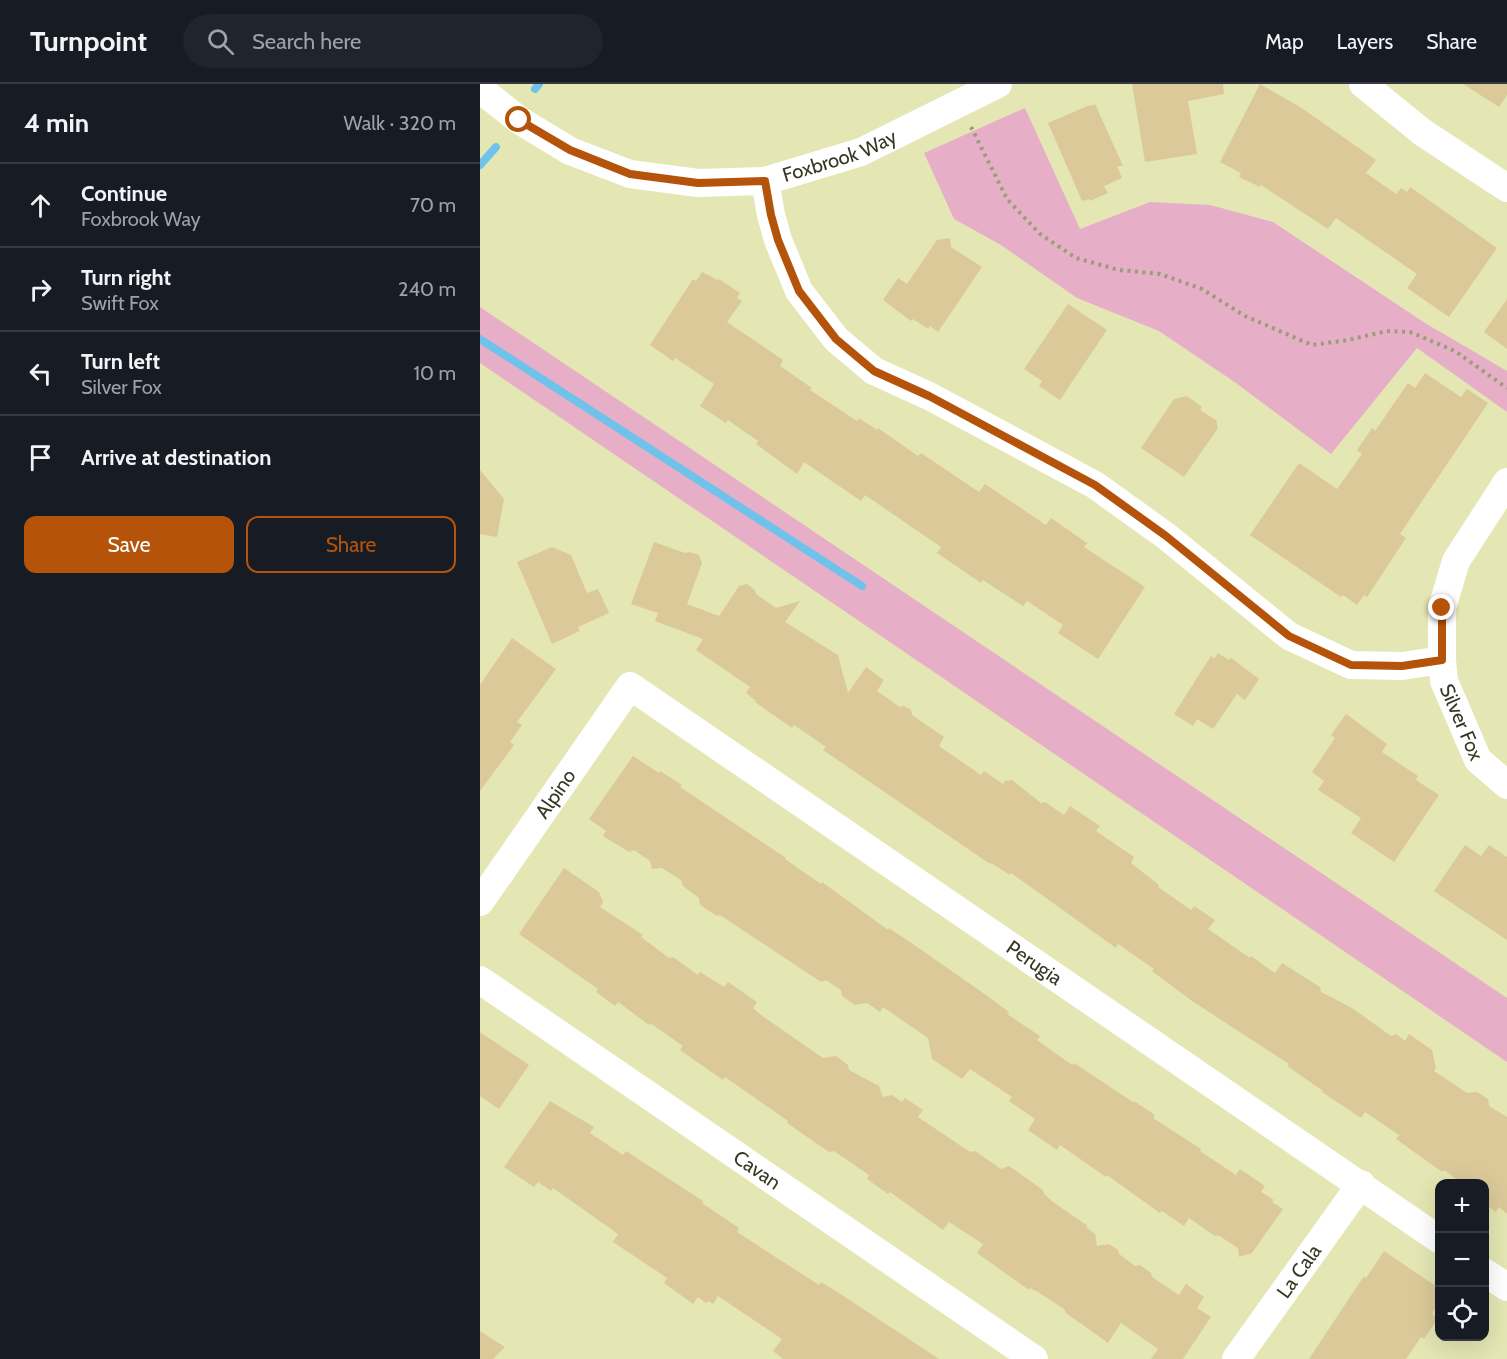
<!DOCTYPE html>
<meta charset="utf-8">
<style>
body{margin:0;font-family:Cabin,sans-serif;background:#20242c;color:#f1f3f6}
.controls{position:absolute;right:18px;bottom:18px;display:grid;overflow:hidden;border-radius:12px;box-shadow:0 6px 24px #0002}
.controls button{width:54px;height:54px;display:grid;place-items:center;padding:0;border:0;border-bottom:2px solid #363941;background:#171b24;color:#f1f3f6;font:30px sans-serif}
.stop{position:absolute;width:18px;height:18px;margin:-14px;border:4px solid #b45309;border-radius:50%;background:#fff}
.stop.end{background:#b45309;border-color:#fff;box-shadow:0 2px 6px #0008}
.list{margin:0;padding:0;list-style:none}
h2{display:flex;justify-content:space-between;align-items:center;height:78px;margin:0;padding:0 24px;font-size:26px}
h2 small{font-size:20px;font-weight:400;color:#9ea1a6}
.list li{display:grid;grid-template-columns:39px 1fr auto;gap:18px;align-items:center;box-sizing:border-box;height:84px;padding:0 24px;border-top:2px solid #363941}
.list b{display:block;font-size:22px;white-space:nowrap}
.list p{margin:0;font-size:20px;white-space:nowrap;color:#9ea1a6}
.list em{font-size:20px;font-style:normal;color:#9ea1a6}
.actions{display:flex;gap:12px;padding:18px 24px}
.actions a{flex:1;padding:14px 0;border:2px solid #b45309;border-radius:12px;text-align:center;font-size:21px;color:#b45309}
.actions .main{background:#b45309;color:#fff}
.icon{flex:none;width:33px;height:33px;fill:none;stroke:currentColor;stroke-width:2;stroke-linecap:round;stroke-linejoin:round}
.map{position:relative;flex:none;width:1027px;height:1275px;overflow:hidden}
header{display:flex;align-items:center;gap:36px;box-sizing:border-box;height:84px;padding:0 30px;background:#171b24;border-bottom:2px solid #363941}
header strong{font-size:28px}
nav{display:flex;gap:33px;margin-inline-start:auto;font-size:21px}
.search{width:420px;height:54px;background:#20242c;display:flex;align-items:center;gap:15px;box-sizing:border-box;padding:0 21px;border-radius:33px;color:#9ea1a6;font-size:22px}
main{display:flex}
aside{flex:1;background:#171b24}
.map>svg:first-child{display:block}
</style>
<header>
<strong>Turnpoint</strong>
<div class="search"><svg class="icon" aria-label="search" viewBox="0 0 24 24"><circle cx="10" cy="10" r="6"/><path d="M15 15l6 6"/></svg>Search here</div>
<nav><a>Map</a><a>Layers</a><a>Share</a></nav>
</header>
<main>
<aside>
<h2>4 min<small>Walk · 320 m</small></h2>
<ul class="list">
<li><svg class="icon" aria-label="ahead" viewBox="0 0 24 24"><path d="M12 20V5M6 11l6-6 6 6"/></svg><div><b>Continue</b><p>Foxbrook Way</p></div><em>70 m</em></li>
<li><svg class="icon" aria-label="right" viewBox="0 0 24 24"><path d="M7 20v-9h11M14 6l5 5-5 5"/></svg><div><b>Turn right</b><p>Swift Fox</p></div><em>240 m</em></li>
<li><svg class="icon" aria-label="left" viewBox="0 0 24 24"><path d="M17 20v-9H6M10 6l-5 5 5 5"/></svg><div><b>Turn left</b><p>Silver Fox</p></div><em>10 m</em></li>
<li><svg class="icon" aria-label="arrive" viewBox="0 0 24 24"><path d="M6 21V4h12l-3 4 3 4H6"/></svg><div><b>Arrive at destination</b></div></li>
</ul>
<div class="actions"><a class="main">Save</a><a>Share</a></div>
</aside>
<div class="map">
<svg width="1027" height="1275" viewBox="0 0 1027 1275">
<rect width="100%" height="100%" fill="#e4e7b3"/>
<path fill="#e7aec8" d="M545 24 600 145 670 118 730 121 793 138 945 239 1027 287V328L937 264 851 370 756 299 679 247 597 214 521 161 474 135 444 69Z
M0 223 1027 914V978L0 279Z"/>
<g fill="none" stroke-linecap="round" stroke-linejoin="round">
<path stroke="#6fc3eb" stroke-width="8" d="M55 5 59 0
M0 81 16 63
M0 255 382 502"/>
</g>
<path fill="#dbc999" d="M652 0H743L744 10 708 17 717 70 665 78Z
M780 0 820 23 896 76 886 89 916 110 921 104 927 108 930 103 1017 164 969 233 927 204 937 190 856 134 848 145 781 101 780 103 759 93 761 89 740 78Z
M983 0H1027V11L1019 23Z
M615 20 643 82H637L642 94 624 102 628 109 610 117 609 115 602 117 568 39 610 21V22Z
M470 154 471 163 502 183 458 248 450 242 448 245 433 235 431 237 403 216 418 194 427 200 457 156Z
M222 188 238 196 239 195 260 209 257 214 262 217 247 238 303 276 300 282 332 304 330 306 377 337 379 334 397 346 398 344 438 372 441 369 499 408 505 400 566 441 571 434 607 459 604 463 665 503 618 575 578 549 583 541 547 517 543 522 503 496 501 499 457 469 461 463 385 411 381 417 324 378 317 390 276 360 278 357 248 336 246 339 220 322 234 300 195 274 193 277 170 261 213 195 216 197Z
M1027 215V265L1004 248Z
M588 220 627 246 580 316 559 302 562 297 544 285Z
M945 289 981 313 987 305 1008 319 920 450 926 454 887 513 884 511 877 521 863 511 861 513 770 451 819 379 857 405 882 370 877 366 892 344 895 347 928 299 935 304Z
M707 312 722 323 720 326 736 336 738 344 704 393 661 364 694 315Z
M0 386 24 415 17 453 0 450Z
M174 458 205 469 209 468 219 471 222 479 207 520 239 532 259 502 267 500 275 506 276 510 296 524 320 517 305 538 358 571 368 609 386 583 404 596 397 607 420 623 424 622 431 626 432 631 464 653 459 662 501 691 504 687 523 700 525 697 532 696 561 719 565 718 584 731 590 722 620 742 616 747 654 773 651 779 679 801 678 803 711 826 714 822 735 836 728 845 770 874 771 872 795 889 802 879 840 903 841 908 872 924 911 952 916 950 925 957 929 950 952 966 956 984 954 987 987 1009 997 1008 1008 1015 1009 1022 1027 1033V1130L1019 1123 1016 1128 1005 1120V1100H983L964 1086 962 1088 916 1055 919 1051 885 1028 881 1034 842 1008 843 1007 807 982 809 980 712 917 672 887 674 885 638 860 636 864 531 789 530 791 511 779 510 780 343 666 346 663 314 641 312 644 275 618 276 617 266 609 270 603 216 566 223 555 175 537 178 529 151 520Z
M72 463 91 471 107 509 118 505 129 529 98 543 100 547 72 560 37 478Z
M32 554 76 585 37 638 42 641 30 658 34 661 0 707V601Z
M738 569 749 576 751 574 779 595 765 616 757 610 733 645 717 635 713 642 694 630 731 572 734 575Z
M866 630 907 660 902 668 938 692 936 696 959 711 914 778 871 749 881 734 838 706 844 697 832 688 855 654 851 651Z
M153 672 179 689 180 687 202 701 200 703 306 774 305 775 341 800 342 798 408 846 409 844 430 858 506 911 529 928 527 930 560 952 557 956 592 981 594 979 653 1018 654 1017 675 1031 673 1034 721 1065 720 1067 756 1091 760 1085 785 1102 781 1108 794 1116 792 1118 803 1125 772 1169 759 1173 758 1164 738 1151 735 1152 709 1134 704 1142 682 1127 680 1129 627 1091 626 1093 580 1061 577 1066 548 1046 555 1035 529 1017 532 1013 490 985 482 995 452 975 448 954 403 923 400 928 387 919 375 921 362 912 361 906 346 896 341 898 240 831 237 832 220 821 219 814 203 802 201 796 182 784 172 785 170 777 154 766 149 768 123 752 126 747 109 735Z
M985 761 1001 772 1009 761 1027 773V856L954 807Z
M84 784 119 808 123 818 120 823 163 851 161 853 189 874 193 873 218 891 220 888 244 903 248 898 277 918 273 924 281 931 343 974 356 972 368 981 369 986 399 1002 403 1013 412 1011 422 1018 425 1014 443 1026 438 1033 490 1068 495 1067 521 1085 529 1082 563 1106 564 1110 573 1118 608 1142 606 1143 615 1150 617 1162 629 1160 638 1166 639 1170 655 1182 660 1181 671 1189 672 1193 699 1211 706 1200 724 1213 717 1224 731 1233 703 1275H671L678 1265 641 1239 628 1259 586 1229 584 1225 558 1208 550 1204 549 1206 497 1169 503 1160 469 1138 463 1146 410 1108 408 1110 387 1095 389 1091 354 1067 349 1068 307 1039 308 1037 245 993 243 996 200 966 203 962 170 939 169 941 138 918 135 922 116 908 118 905 39 850Z
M0 948 49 981 19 1025 0 1012Z
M70 1017 114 1043 110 1049 143 1071 146 1067 223 1117 222 1119 259 1144 257 1148 339 1201 341 1198 359 1209 459 1275H303L293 1267 302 1255 238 1212 233 1220 229 1217 226 1219 218 1213 213 1220 184 1199 187 1194 133 1158 138 1150 73 1104 71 1107 58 1098 54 1103 24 1083Z
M904 1167 960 1205 959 1219 952 1230 958 1234 944 1255 941 1253 926 1275H829L884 1192 886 1194Z
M0 1247 25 1263 13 1275H0Z"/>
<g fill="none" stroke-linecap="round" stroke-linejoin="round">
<path stroke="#9a9d76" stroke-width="4" stroke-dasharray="3 4.5" stroke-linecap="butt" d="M491 43 527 115 560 150 596 174 639 186 680 190 722 205 765 232 832 261 868 256 907 247 930 248 975 267 1027 304"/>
<g stroke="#fff" stroke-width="28">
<path d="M883 0 942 48 1027 104"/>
<path id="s1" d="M0 5 39 36 90 67 150 90 218 99 285 97 381 68 518 0"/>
<path d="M285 97 291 131 298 156 319 207 356 255 394 287 449 312 615 401 686 452 809 552 871 581 922 582 962 576"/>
<path id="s2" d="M1027 398 976 477 962 524V576L964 597 998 676 1027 701"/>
<path id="s3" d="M0 818 150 602 960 1156"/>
<path id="s4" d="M0 896 554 1275"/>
<path d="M1004 1188 1027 1203"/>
<path id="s5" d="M756 1275 881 1100"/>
</g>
</g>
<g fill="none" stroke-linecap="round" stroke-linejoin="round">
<path stroke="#b45309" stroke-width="8" d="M39 36 90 66 150 90 218 99 285 97 291 131 298 156 319 207 356 255 394 287 449 312 615 401 686 452 809 552 871 581 922 582 962 576V524"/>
</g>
<g text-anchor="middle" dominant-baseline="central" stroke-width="4.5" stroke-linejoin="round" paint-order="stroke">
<g font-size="20" fill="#373824" stroke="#fff">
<text stroke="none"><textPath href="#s1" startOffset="388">Foxbrook Way</textPath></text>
<text stroke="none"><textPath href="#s2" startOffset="261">Silver Fox</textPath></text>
<text stroke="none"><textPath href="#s3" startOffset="132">Alpino</textPath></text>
<text stroke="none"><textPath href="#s3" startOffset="753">Perugia</textPath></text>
<text stroke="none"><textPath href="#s4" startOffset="336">Cavan</textPath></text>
<text stroke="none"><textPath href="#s5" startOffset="108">La Cala</textPath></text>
</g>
</g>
</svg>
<div class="controls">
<button>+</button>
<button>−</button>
<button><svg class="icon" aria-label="locate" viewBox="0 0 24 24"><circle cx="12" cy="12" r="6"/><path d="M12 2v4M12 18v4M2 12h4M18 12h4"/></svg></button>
</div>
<div class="stop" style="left:39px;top:36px"></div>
<div class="stop end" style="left:962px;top:524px"></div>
</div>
</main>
